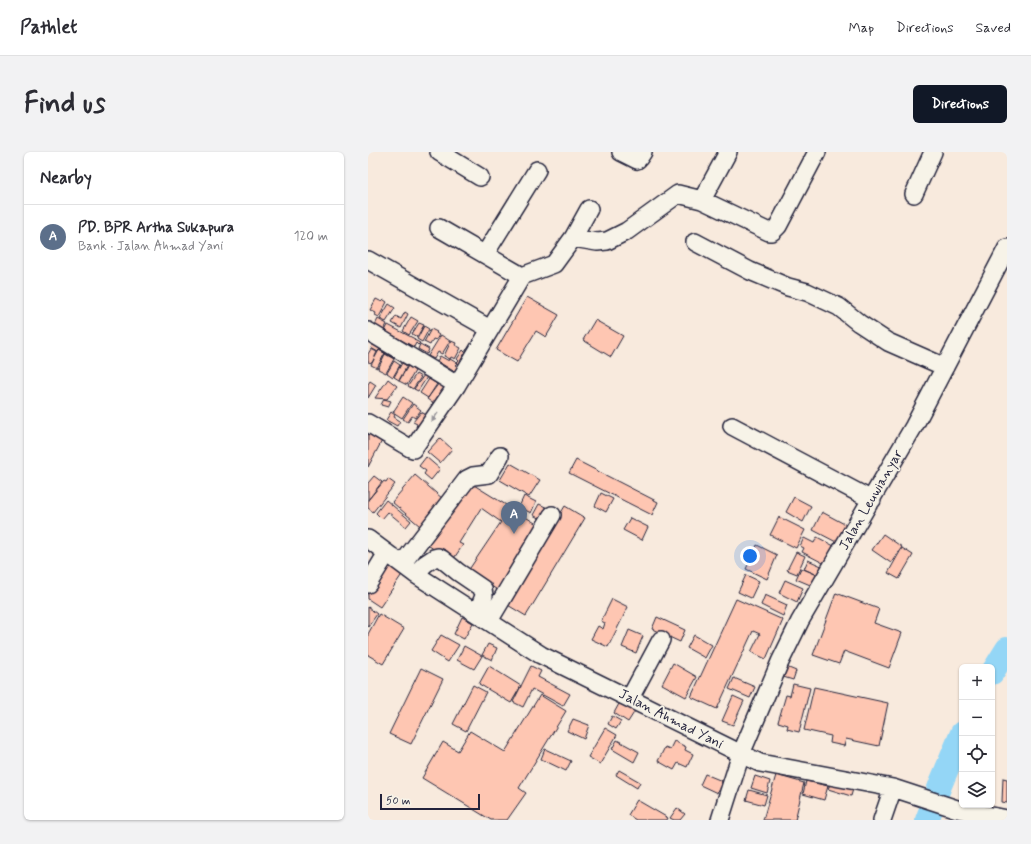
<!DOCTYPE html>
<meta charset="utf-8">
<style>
body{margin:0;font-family:Mynerve,sans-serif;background:#f2f2f3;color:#2b2b33}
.controls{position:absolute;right:12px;bottom:12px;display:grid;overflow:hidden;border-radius:6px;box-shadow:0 1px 3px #0004}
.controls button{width:36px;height:36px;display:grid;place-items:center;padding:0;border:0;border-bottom:1px solid #e1e1e2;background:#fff;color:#2b2b33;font:20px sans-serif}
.scale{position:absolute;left:12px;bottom:10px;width:100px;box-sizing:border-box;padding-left:4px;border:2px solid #22223b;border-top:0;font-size:11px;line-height:14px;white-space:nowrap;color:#22223b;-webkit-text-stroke:3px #f7f3e8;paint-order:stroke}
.you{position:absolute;left:382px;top:404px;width:14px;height:14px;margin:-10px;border:3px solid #fff;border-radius:50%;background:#1a73e8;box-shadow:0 0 0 6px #1a73e833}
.badge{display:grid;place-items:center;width:26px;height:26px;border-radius:50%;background:#111827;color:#fff;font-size:13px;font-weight:700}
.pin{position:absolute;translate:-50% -33px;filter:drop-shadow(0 1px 2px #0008)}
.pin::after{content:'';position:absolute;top:21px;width:14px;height:12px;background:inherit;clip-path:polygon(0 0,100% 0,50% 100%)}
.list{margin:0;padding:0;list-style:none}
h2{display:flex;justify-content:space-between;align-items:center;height:52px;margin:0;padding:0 16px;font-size:17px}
h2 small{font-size:13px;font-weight:400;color:#7c7c81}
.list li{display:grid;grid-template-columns:26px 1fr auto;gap:12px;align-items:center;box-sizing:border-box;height:64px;padding:0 16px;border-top:1px solid #e1e1e2}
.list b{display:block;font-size:15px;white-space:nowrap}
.list p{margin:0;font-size:13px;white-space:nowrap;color:#7c7c81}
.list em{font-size:13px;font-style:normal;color:#7c7c81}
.icon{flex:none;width:22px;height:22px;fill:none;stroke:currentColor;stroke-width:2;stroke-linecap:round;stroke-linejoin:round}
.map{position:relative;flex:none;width:639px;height:668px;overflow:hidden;border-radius:6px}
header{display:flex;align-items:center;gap:24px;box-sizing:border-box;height:56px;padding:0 20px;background:#fff;border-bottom:1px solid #e1e1e2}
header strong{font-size:19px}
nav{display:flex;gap:22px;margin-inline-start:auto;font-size:14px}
.intro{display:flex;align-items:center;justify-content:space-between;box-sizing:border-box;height:96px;padding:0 24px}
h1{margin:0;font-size:28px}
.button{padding:10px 18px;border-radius:6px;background:#111827;color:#fff;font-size:14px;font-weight:700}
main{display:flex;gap:24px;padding:0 24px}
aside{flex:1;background:#fff;border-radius:6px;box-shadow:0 1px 3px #0004}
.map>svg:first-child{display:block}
</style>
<header>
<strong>Pathlet</strong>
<nav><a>Map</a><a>Directions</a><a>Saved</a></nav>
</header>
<div class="intro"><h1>Find us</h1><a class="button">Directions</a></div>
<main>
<aside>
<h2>Nearby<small></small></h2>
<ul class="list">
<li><span class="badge" style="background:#5c6f8a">A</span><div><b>PD. BPR Artha Sukapura</b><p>Bank · Jalan Ahmad Yani</p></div><em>120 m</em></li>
</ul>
</aside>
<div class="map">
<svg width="639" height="668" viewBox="0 0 639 668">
<rect width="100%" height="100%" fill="#f8eadd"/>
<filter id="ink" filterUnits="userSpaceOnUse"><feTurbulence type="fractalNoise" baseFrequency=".025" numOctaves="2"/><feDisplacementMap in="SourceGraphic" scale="8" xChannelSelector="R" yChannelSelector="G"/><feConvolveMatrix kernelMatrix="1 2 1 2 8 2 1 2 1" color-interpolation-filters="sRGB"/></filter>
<g filter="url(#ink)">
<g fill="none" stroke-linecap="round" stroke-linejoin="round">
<path stroke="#94d6f6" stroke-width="24" d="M624 521 639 497
M559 668 573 631 594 581"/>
</g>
<path fill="#fec6b2" stroke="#22223b" d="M159 145 191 163 178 185 168 179 149 210 128 198Z
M8 147 14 150 16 148 19 150 11 165 7 163 8 161 2 158Z
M21 152 27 156 18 170 12 167Z
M37 160 40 162 33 176 24 171 28 164 33 167Z
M43 165 50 169 41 183 35 179Z
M10 167 19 172 16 178 7 173Z
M227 168 255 184 243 205 215 188Z
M51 171 56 173 49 185 44 182Z
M20 173 47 187 46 188 52 191 50 193 48 191 46 195 17 179Z
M56 174 61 177 54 190 49 187Z
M63 177 69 180 68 181 71 183 68 188 65 187 62 193 56 190Z
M73 183 82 189 74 202 70 200 66 207 60 204Z
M0 184 30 201 27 207 11 198 10 200 3 196 4 193 0 190Z
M83 189 88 191 87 193 93 196 87 207 83 205 82 207 76 204Z
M52 192 61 197 59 202 50 197Z
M3 197 9 200 4 211 0 210V202Z
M99 197 106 201 96 216 89 211 91 209 89 207 95 198 97 200Z
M11 198 17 201 9 216 3 213Z
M17 202 26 207 18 221 10 217Z
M72 204 81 209 82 207 89 211 87 213 94 217 90 222 69 209Z
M26 209 32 213 25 225 19 221Z
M34 211 39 214 31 228 26 225Z
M40 214 47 219 39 233 31 229Z
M48 222 53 225 45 237 40 234Z
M56 223 59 225 50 239 46 237Z
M20 227 29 234 19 247 7 246Z
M61 227 69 232 60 246 52 241Z
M2 229 8 233 0 246V232Z
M71 231 81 238 70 255 59 247Z
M35 245 44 251 34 266 25 260Z
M16 247 23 249 20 255 13 253Z
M45 252 53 258 47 266 44 264 40 270 35 267Z
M23 260 27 263 26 265 32 269 29 274 18 268Z
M53 260 64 266 52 278 48 275 49 272 45 270Z
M0 276 16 285 0 315Z
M72 286 84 297 72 311 59 300Z
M58 305 72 317 63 328 56 322 58 319 51 314Z
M208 308 290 350 284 363 201 321Z
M142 311 172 328 161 345 132 328Z
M47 323 75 347 52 374 24 350Z
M6 324 14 330 0 348V331Z
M20 327 27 332 5 360 0 356V348L16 329 18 330Z
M101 330 172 374 131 439 100 419 133 370 113 356 91 391 95 393 84 409 55 390Z
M233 341 245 347 238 360 227 354Z
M156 344 168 350 163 361 151 355Z
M426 345 443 354 435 370 418 360Z
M18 348 43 369 38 375 20 360 14 367 8 361Z
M171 352 182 357 176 369 165 363Z
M197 354 217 366 158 464 138 452Z
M454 360 482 375 472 392 445 378Z
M411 365 437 378 428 396 402 383Z
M262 366 280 375 274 388 255 378Z
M515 382 534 395 523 411 504 398Z
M449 385 466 394 457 412 434 400 436 396 432 394 436 386 446 391Z
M389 393 409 403 399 427 378 417Z
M534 396 545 403 531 427 520 421Z
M428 400 437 404 429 422 419 418Z
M440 408 458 416 454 425 436 417Z
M21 412 35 421 12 455 0 447V442Z
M433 416 452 424 447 435 428 427Z
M378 423 391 429 383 446 370 440Z
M417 428 435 436 429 450 411 441Z
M468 441 511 457 506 471 534 481 521 516 476 499 471 512 445 503Z
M397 443 419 453 415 464 393 453Z
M244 447 260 455 240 495 223 487 230 474 235 477 237 471 233 469Z
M368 447 415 468 398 507 383 500 392 482 385 479 349 557 323 545Z
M0 455 9 462 0 475Z
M11 462 36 477 15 512 0 503V482Z
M94 465 105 471 96 487 86 482Z
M289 465 317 478 312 490 284 477Z
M261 478 275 484 268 501 254 495Z
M73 483 91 493 80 510 63 499Z
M326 483 344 493 337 506 319 496Z
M120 492 129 496 124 508 114 503Z
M96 494 114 504 106 517 89 508Z
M305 511 329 525 318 545 294 532Z
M121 514 153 534 143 551 111 532Z
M163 514 173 519 170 525 202 542 195 554 164 537 155 555 145 550Z
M416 514 428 519 425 528 412 524Z
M53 516 75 527 43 592 21 582Z
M366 526 387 535 382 546 361 537Z
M425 532 442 536 431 580 419 577 420 573 410 570 418 543 422 544Z
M105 533 118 540 98 579 85 572Z
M446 535 520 551 511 594 478 587 476 594 462 591 463 584 436 578Z
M172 543 198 559 151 636 158 641 139 668H123L54 626 75 590 90 599 102 579 137 600Z
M365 544 376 549 365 573 354 569Z
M252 550 267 559 260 570 246 561Z
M244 564 253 569 248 577 240 572Z
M205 567 221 573 216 587 199 579Z
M237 576 249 583 232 612 220 605Z
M249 588 271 600 266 610 244 597Z
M306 589 318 595 317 598 325 602 319 615 310 611 306 618 290 609 297 595 302 597Z
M177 597 203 609 198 619 173 607Z
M251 618 272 630 269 636 248 623Z
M337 622 354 629 349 641 332 633Z
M408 623 436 631 427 668H395Z
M387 624 402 629 399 641 383 636Z
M635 626 639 627V651L634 650Z
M438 629 460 634 456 648 435 642Z
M463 630 485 637 483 644 460 637Z
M381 638 399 643 396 653 378 648Z
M269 648 300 666 299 668H268L260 663Z
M309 656 317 662 312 668H306L302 666Z"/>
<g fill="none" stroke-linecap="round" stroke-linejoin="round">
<g stroke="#22223b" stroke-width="20">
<path id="minor" d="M71 0 112 25
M253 0 269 8 271 6 275 0
M546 42 565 0
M334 48 360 0
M205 86 229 90 239 89 259 79 310 42 334 48 401 80H404L410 74 449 0
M327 90 382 119 420 135 439 140 471 155 491 171 520 190 577 215
M117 102 169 18
M0 108 122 177
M154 124 186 112 205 86 221 57
M0 179 89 233
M0 271 42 296 45 297 89 233 154 124 71 76
M364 274 504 348
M0 387 47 422 173 503 392 611 525 636 589 657 639 667
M34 412 99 327 105 324 121 322 132 304
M47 422 57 412 66 406 70 405 74 407 90 420 115 437 116 444 109 461
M0 432 19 401
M121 469 184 363
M262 546 293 488
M352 668 373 602 412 510 432 469 546 274 639 96
M514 668 525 636"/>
</g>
<use href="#minor" stroke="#f7f3e8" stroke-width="17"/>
</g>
<defs><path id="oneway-solid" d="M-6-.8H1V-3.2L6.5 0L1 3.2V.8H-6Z"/></defs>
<use fill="#97959a" href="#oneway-solid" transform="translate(67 265) rotate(124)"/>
</g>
<g text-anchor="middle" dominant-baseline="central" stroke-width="3.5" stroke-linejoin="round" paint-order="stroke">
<g font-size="14" fill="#22223b" stroke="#f7f3e8">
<text transform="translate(503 348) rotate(-60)">Jalan Leuwianyar</text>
<text transform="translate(303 567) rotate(27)">Jalan Ahmad Yani</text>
</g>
</g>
</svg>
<div class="controls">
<button>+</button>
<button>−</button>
<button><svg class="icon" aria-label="locate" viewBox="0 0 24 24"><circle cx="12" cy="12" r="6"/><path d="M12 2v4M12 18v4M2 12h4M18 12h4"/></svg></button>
<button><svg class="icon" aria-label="layers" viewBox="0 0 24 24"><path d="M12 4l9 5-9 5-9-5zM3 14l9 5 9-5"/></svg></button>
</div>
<div class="scale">50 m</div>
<div class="you"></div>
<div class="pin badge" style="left:146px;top:382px;background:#5c6f8a">A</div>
</div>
</main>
